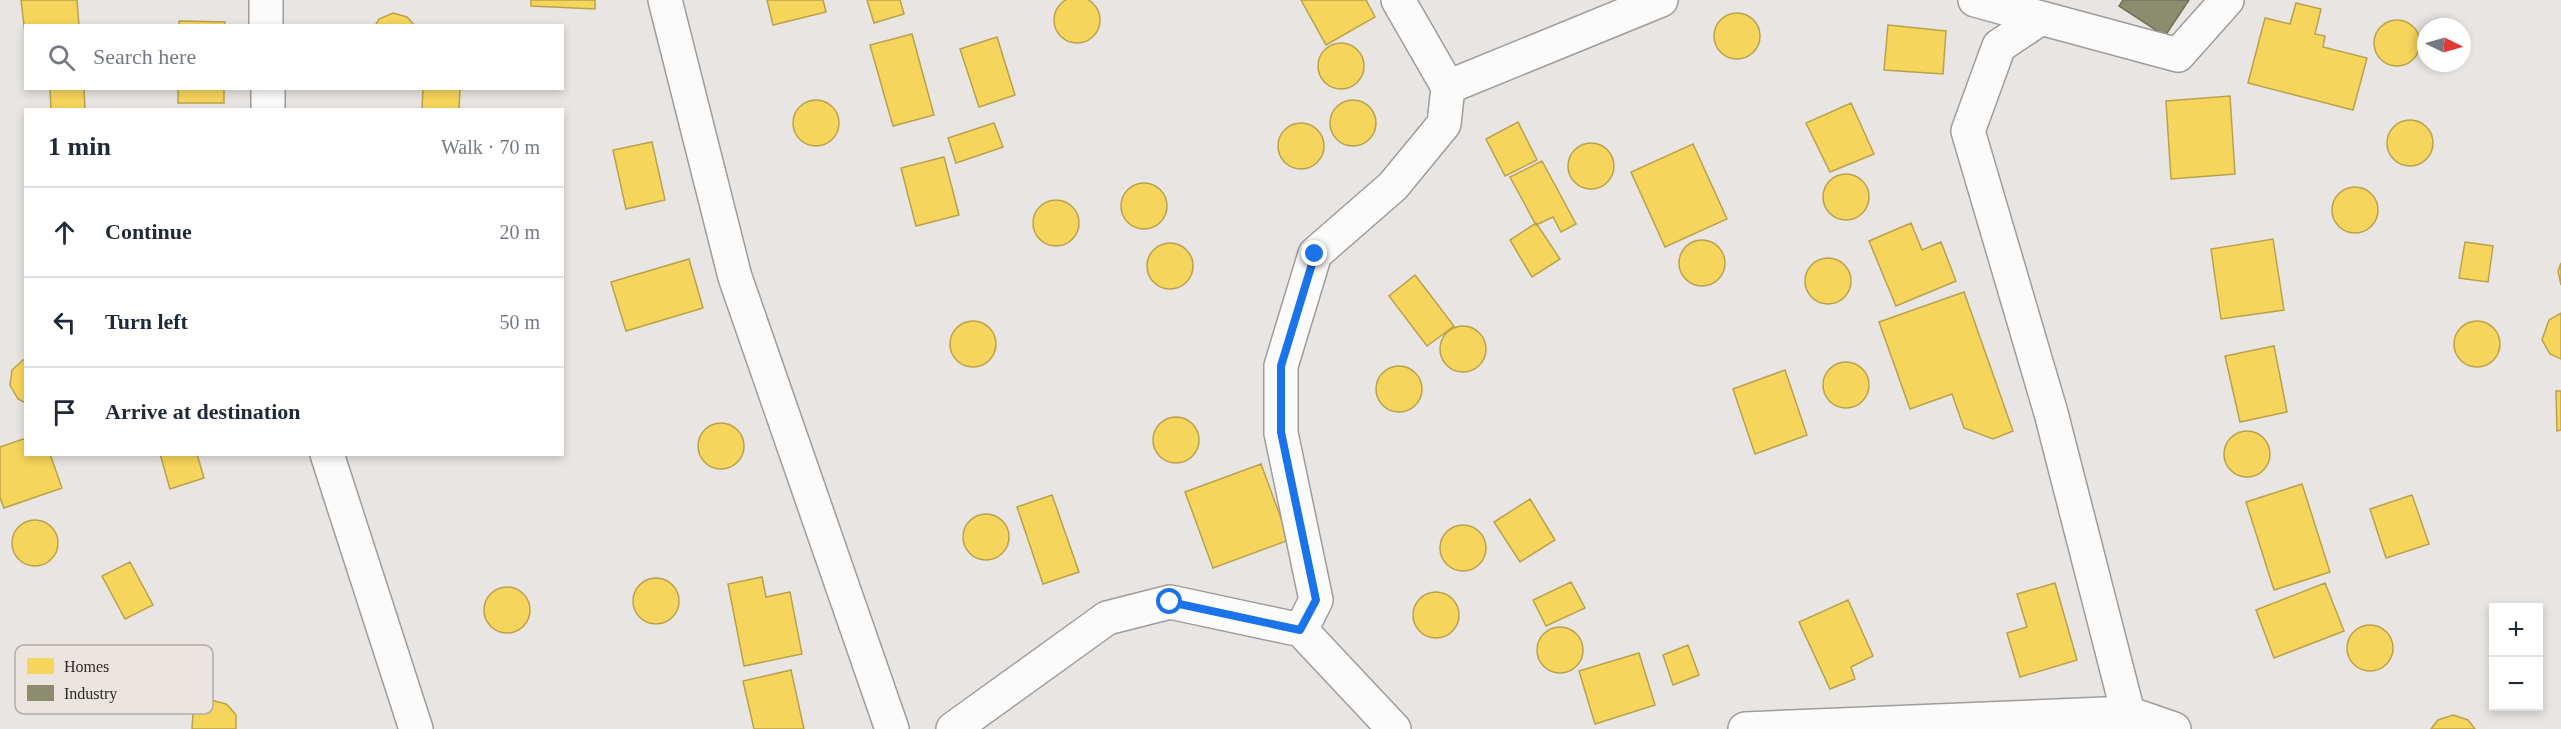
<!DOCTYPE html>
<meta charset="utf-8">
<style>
body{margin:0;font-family:Georgia,serif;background:#f2f2f3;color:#1f2937}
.controls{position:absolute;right:18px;bottom:18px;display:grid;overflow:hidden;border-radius:0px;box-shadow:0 3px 9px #0003}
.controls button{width:54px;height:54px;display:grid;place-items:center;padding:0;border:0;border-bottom:2px solid #e0e1e3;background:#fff;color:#1f2937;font:30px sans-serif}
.compass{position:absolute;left:2417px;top:18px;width:54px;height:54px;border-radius:50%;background:#fff;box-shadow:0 3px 9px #0003;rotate:95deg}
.stop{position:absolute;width:18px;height:18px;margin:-14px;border:4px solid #1a73e8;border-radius:50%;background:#fff}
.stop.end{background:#1a73e8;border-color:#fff;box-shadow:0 2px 6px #0008}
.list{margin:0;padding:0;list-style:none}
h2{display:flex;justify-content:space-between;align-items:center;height:78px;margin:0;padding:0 24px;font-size:26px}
h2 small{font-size:20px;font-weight:400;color:#747a83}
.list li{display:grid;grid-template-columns:39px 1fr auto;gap:18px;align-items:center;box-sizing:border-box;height:90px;padding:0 24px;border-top:2px solid #e0e1e3}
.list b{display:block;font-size:22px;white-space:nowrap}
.list em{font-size:20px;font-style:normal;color:#747a83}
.icon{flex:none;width:33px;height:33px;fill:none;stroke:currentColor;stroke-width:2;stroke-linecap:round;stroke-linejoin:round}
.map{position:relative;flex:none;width:2561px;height:729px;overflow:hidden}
.search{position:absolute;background:#fff;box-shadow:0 3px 9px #0003;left:24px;top:24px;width:540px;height:66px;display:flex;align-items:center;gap:15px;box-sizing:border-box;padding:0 21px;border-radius:0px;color:#747a83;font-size:22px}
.panel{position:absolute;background:#fff;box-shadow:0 3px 9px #0003;left:24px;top:108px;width:540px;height:348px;border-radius:0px}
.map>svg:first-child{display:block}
</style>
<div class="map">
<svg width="2561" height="729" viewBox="0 0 2561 729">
<rect width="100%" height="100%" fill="#e8e5e2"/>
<path fill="#f6d55c" stroke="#baa24c" stroke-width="1.5" d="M1054 20a23 23 0 1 1 46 0a23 23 0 1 1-46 0Z
M21 0H77L79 26H26V42Z
M531 0H595V9L531 6Z
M767 0H823L826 12 773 25Z
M867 0H900L904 14 874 23Z
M1301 0H1366L1375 17 1326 45Z
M2296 3 2321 9 2315 34 2325 36 2323 47 2367 58 2353 110 2248 83 2265 18 2290 24Z
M393 13 407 17 415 26H375L379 19Z
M1714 36a23 23 0 1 1 46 0a23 23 0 1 1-46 0Z
M2374 43a23 23 0 1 1 46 0a23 23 0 1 1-46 0Z
M179 21 225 22 224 26H179Z
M1888 25 1946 31 1943 74 1884 70Z
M912 34 934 115 893 126 870 45Z
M997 37 1015 95 979 107 960 49Z
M1318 66a23 23 0 1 1 46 0a23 23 0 1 1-46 0Z
M50 88H84L85 110H51Z
M178 88H224V103H178Z
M423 88H460L459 110H422Z
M2230 96 2235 174 2171 179 2166 101Z
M793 123a23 23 0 1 1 46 0a23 23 0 1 1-46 0Z
M1330 123a23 23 0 1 1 46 0a23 23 0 1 1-46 0Z
M1851 103 1874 154 1830 172 1806 123Z
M2387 143a23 23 0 1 1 46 0a23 23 0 1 1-46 0Z
M1518 122 1537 160 1505 176 1486 139Z
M994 123 1003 147 956 163 948 138Z
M1278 146a23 23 0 1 1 46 0a23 23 0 1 1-46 0Z
M652 142 665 200 626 209 613 150Z
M1568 166a23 23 0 1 1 46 0a23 23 0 1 1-46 0Z
M1693 144 1727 219 1665 247 1631 172Z
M944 157 959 215 916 226 901 168Z
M1542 161 1576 224 1561 232 1553 217 1536 225 1510 177Z
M1823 197a23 23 0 1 1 46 0a23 23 0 1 1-46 0Z
M1121 206a23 23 0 1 1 46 0a23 23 0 1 1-46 0Z
M2332 210a23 23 0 1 1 46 0a23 23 0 1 1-46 0Z
M1033 223a23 23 0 1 1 46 0a23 23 0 1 1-46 0Z
M1536 223 1560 259 1532 277 1510 240Z
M1911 223 1922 250 1941 242 1956 281 1896 306 1869 241Z
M2273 239 2284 310 2221 319 2211 249Z
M1679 263a23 23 0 1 1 46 0a23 23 0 1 1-46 0Z
M2465 242 2493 246 2488 282 2459 278Z
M1147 266a23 23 0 1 1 46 0a23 23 0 1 1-46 0Z
M1805 281a23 23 0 1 1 46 0a23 23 0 1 1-46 0Z
M689 259 703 308 626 331 611 282Z
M2561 263V285L2558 271Z
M1415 275 1454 326 1427 346 1389 296Z
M1964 292 2013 431 1993 439 1964 428 1952 394 1910 409 1879 322Z
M2561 313V359L2550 354 2542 340 2549 320Z
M2454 344a23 23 0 1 1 46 0a23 23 0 1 1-46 0Z
M950 344a23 23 0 1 1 46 0a23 23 0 1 1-46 0Z
M1440 349a23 23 0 1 1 46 0a23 23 0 1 1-46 0Z
M2274 346 2287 412 2240 422 2225 356Z
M23 360H26V403L18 399 10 385 12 370Z
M1823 385a23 23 0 1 1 46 0a23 23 0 1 1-46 0Z
M1376 389a23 23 0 1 1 46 0a23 23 0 1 1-46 0Z
M1785 370 1807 435 1755 454 1733 389Z
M2556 391H2561V430L2557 431Z
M1153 440a23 23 0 1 1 46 0a23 23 0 1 1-46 0Z
M698 446a23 23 0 1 1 46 0a23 23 0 1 1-46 0Z
M2224 454a23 23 0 1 1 46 0a23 23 0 1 1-46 0Z
M26 438V454H50L62 488 4 508 0 498V447Z
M160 454H197L204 478 170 489Z
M1261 464 1289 540 1213 568 1185 492Z
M2302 484 2330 572 2274 590 2246 502Z
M1052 495 1079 572 1043 584 1017 507Z
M2412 495 2429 544 2386 558 2370 509Z
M1530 499 1555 540 1520 562 1494 522Z
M963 537a23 23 0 1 1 46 0a23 23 0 1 1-46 0Z
M12 543a23 23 0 1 1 46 0a23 23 0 1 1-46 0Z
M1440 548a23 23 0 1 1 46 0a23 23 0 1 1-46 0Z
M130 562 153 605 125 619 102 576Z
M762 577 766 597 790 592 802 654 744 666 728 584Z
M633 601a23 23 0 1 1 46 0a23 23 0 1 1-46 0Z
M1571 582 1585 608 1546 626 1533 600Z
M2055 583 2077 660 2020 677 2007 633 2027 627 2017 594Z
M2325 583 2344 631 2274 658 2256 610Z
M484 610a23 23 0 1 1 46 0a23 23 0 1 1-46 0Z
M1413 615a23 23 0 1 1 46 0a23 23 0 1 1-46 0Z
M1848 600 1873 656 1851 667 1855 679 1830 689 1799 622Z
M2347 648a23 23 0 1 1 46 0a23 23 0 1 1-46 0Z
M1537 650a23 23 0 1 1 46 0a23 23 0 1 1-46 0Z
M1688 645 1699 675 1673 685 1663 655Z
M1639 653 1655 705 1595 724 1579 671Z
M791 670 804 729H754L743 681Z
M211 700 226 704 231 709 236 715V729H192L193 713 198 707Z
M2453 715 2468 720 2475 729H2431L2438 720Z"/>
<path fill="#8c8c6e" stroke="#706f59" stroke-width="1.5" d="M2123 0H2189L2165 36 2119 6Z"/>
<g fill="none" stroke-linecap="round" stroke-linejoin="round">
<g stroke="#9f9c99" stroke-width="36">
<path id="minor" d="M266 0V26
M665 0 735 277 892 729
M1398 0 1448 87 1661 0
M2041 18 2178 55 2227 0
M268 88V110
M327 454 416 729
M2128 713 2174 729
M953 729 1107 618 1170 602 1301 630
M1394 729 1301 630 1316 600 1281 433V366L1315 254 1393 186 1444 124 1448 87
M1745 729 2128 713 2051 413 1968 131 1999 46 2041 18 1975 0"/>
</g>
<use href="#minor" stroke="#fcfbfb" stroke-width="33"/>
</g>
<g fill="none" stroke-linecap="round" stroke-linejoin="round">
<path stroke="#1a73e8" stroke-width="8" d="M1170 602 1300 630 1316 600 1281 432V366L1315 254"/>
</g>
<rect x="15" y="645" width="198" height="69" rx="9" fill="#ece4de" stroke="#b3aca7" stroke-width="1.5"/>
<rect x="27" y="658" width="27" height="16" fill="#f6d55c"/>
<rect x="27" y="685" width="27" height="16" fill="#8c8c6e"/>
<g font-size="16" fill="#2d2a27">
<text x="64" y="672">Homes</text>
<text x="64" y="699">Industry</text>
</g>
</svg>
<div class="controls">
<button>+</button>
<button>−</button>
</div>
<svg class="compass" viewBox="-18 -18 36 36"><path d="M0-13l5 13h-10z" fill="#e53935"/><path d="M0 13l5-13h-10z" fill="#747a83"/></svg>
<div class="stop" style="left:1170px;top:602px"></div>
<div class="stop end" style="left:1315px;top:254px"></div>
<div class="search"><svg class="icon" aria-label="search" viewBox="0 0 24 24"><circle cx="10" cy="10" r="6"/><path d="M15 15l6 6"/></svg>Search here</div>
<section class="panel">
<h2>1 min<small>Walk · 70 m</small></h2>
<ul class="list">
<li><svg class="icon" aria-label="ahead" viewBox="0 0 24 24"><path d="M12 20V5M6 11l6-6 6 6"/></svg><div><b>Continue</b></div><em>20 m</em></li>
<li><svg class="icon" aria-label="left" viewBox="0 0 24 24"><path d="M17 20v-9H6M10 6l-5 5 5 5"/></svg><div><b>Turn left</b></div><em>50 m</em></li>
<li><svg class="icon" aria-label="arrive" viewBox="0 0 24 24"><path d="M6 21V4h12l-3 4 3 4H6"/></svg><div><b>Arrive at destination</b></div></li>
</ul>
</section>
</div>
